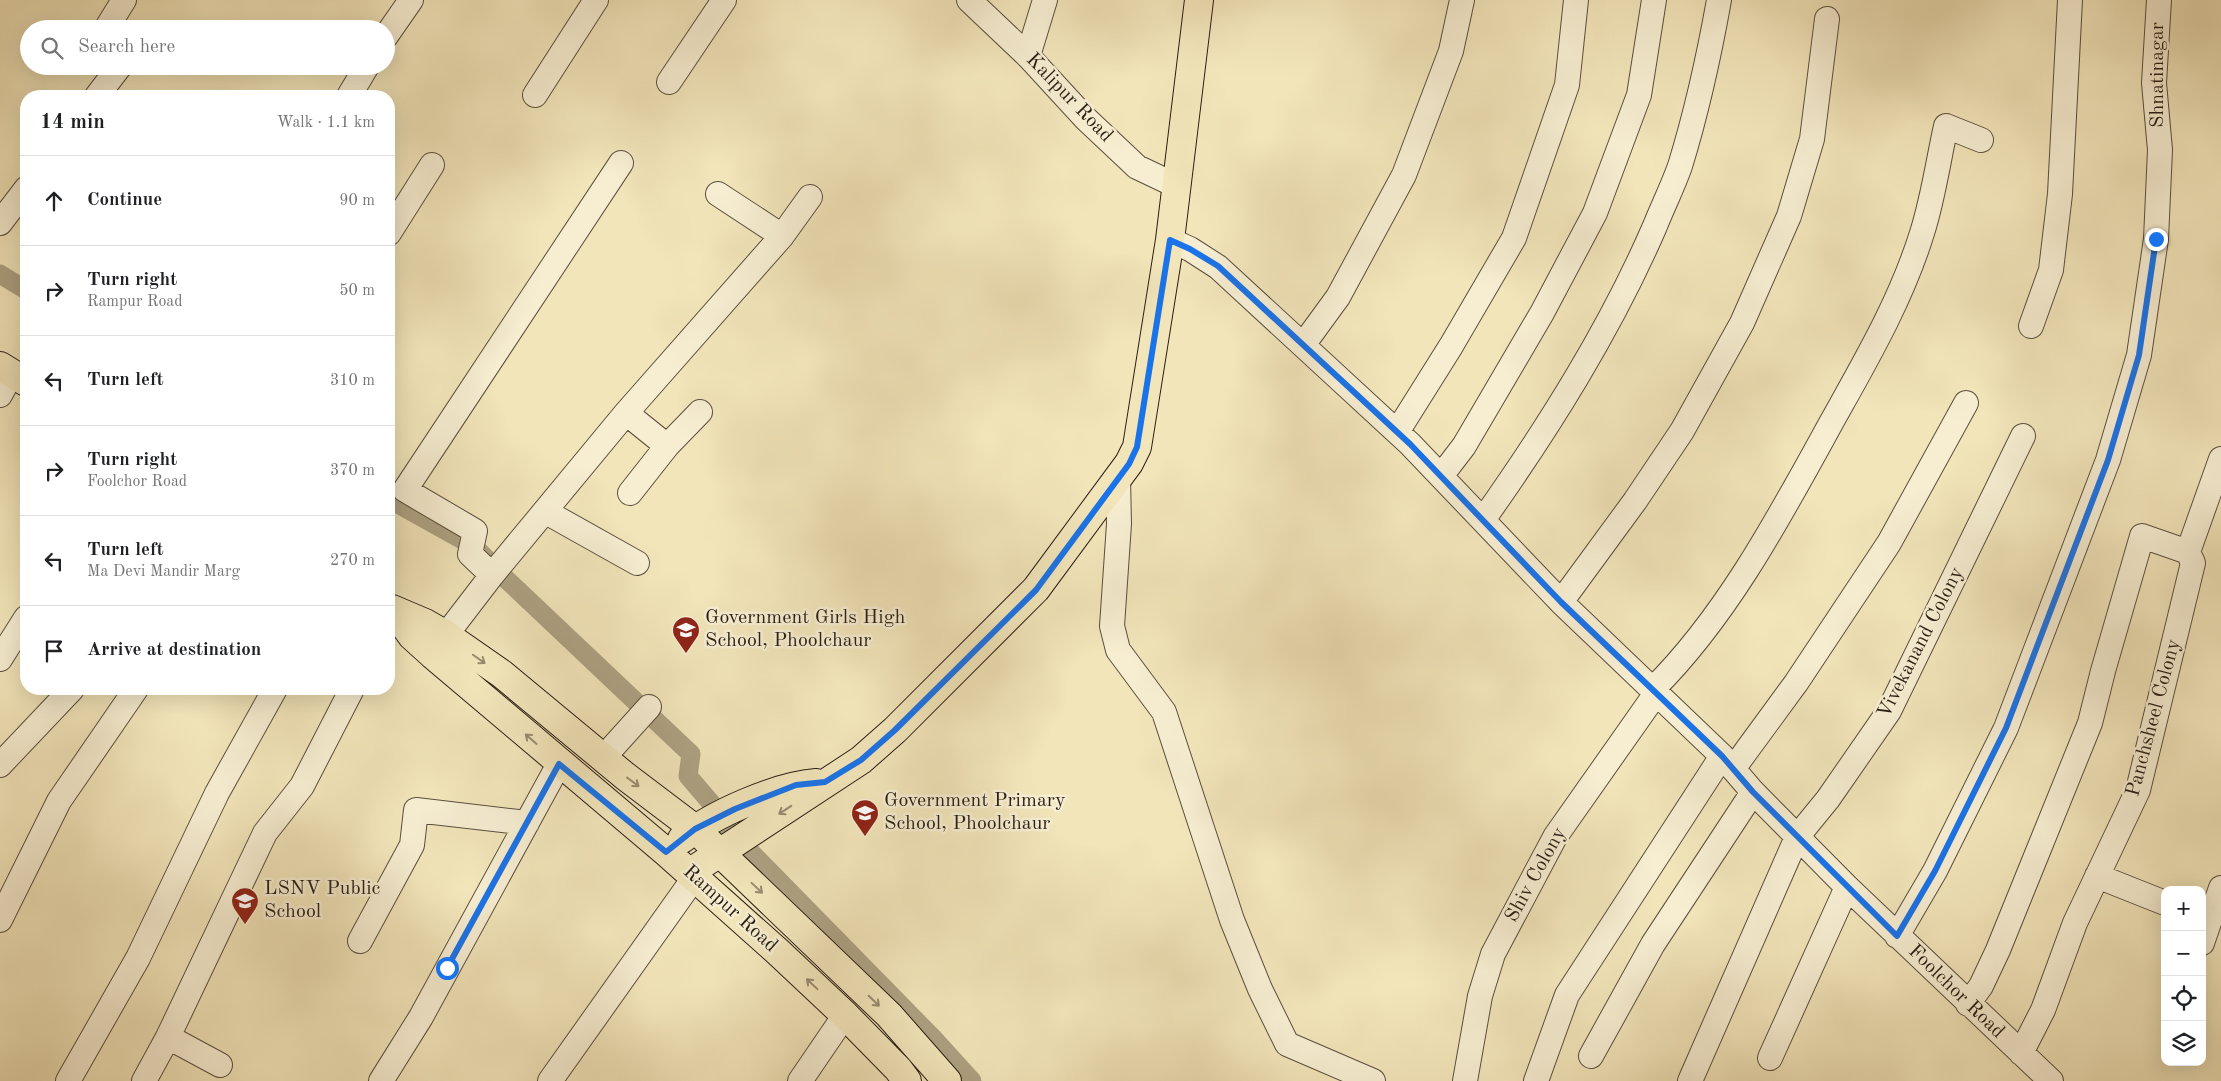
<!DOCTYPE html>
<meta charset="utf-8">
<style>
body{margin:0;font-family:"Old Standard TT",serif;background:#f2f2f2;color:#202124}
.controls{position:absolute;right:15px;bottom:15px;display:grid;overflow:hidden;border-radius:10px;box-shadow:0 5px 20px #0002}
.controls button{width:45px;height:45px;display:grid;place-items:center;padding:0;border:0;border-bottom:1px solid #e0e0e0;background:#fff;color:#202124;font:25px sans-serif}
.stop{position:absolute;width:15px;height:15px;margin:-11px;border:4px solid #1a73e8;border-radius:50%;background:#fff}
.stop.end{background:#1a73e8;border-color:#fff;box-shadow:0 1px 5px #0008}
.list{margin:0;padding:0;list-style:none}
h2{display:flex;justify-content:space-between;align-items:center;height:65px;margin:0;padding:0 20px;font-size:21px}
h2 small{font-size:16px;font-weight:400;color:#757577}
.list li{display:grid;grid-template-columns:32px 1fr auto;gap:15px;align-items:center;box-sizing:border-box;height:90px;padding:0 20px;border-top:1px solid #e0e0e0}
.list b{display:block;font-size:19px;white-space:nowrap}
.list p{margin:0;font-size:16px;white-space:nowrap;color:#757577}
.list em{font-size:16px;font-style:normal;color:#757577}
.icon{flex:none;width:28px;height:28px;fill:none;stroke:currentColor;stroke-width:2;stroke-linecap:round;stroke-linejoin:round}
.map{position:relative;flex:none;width:2221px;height:1081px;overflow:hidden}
.search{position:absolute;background:#fff;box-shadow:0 5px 20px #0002;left:20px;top:20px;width:375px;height:55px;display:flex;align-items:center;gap:12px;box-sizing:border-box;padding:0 18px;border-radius:28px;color:#757577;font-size:19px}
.panel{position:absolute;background:#fff;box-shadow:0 5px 20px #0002;left:20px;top:90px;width:375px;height:605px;border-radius:20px}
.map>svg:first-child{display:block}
</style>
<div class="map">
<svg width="2221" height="1081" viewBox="0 0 2221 1081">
<rect width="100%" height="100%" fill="#f2e5ba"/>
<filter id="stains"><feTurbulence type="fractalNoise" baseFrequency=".004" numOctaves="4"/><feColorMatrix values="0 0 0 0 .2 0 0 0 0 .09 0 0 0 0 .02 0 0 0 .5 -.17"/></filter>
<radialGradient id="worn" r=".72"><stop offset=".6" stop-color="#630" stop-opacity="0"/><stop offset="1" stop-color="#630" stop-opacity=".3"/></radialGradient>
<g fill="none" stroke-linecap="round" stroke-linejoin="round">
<path stroke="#ada182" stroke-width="19" d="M0 274 26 290
M389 499 475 547 506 579 691 754 688 776 717 810
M729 830 933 1038 972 1081"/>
<g stroke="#5a4f3e" stroke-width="26">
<path id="minor" d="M969 0 1028 56 1085 118 1137 167 1177 186
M106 29 124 0
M386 36 411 0
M1028 56 1045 0
M669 82 724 0
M535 95 596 0
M97 96 120 66
M349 96 367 66
M718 194 782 236
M0 223 26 189
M389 233 432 165
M1170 240 1190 249 1218 267 1410 444 1561 602 1722 756 1753 792 1847 887 2051 1081
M2031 326 2051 270 2060 194 2070 0
M1303 345 1338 297 1404 175 1451 51 1462 0
M0 395 12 373
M626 413 667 446
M1397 432 1451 346 1514 238 1567 85 1576 0
M1441 476 1464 446 1542 313 1595 213 1639 95 1654 0
M1118 477 1119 524 1112 626 1118 650 1164 712 1232 920 1260 989 1287 1044 1373 1081
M630 493 667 446 700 412
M546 512 637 563
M1483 520C1548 428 1610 330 1655 226 1663 206 1673 186 1680 166 1697 111 1709 56 1719 0
M492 575 470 554 475 531 405 490 621 163
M1561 602 1635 501 1682 431 1742 323 1789 216 1812 139 1827 19
M446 635 492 575 626 413 782 236 810 197
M0 659 26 618
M1653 689C1727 616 1781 514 1831 423 1865 362 1901 301 1922 233 1933 199 1938 162 1946 126L1981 140
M603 758 649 707
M0 765 72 689
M1733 769 1796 683 1889 543 1966 403
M2097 876 2165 903
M0 920 59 801 136 689
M1897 936 1935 871 2006 728 2108 460 2139 355 2156 239 2160 150 2154 83 2159 0
M360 941 412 845 416 810 527 823
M2202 943 2221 888
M1968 1004 1981 986 1998 950 2090 723 2103 671 2142 536 2188 552
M168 1037 220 1065
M2021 1053 2043 1010 2075 923 2138 790 2193 563 2188 552 2221 459
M1591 1056 1653 944 1753 792
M1770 1058 1847 887
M68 1081 138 958 217 793 275 689
M144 1081 168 1037 265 833 302 786 352 689
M381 1081 421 1017 559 764
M550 1081 694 878
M800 1081 845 1015
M1465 1081 1480 996 1493 954 1555 837 1657 692
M1536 1081 1567 995 1722 756
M1690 1081 1797 837 1828 799 1889 711 2023 436"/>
</g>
<g stroke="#281d14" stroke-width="30">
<path id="major" d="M0 366 26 382
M392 609 425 623 446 635 502 674 625 776 695 829 889 1015 947 1081
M394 611 412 636 433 655 666 852 777 951 845 1015 898 1069 907 1081
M682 839C713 814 777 786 816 783
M689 873 861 760 895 730 1036 589 1129 463 1137 447 1170 240 1199 0"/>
</g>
<use href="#minor" stroke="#f7eed2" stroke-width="24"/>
<use href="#major" stroke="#f2e5ba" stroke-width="28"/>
</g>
<defs><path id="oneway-shaft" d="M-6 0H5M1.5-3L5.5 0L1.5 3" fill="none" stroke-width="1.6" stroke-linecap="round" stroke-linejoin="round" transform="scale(1.25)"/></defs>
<g stroke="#978b6f">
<use href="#oneway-shaft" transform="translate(479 659) rotate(35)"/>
<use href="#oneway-shaft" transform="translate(531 739) rotate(-139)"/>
<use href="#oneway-shaft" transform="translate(633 782) rotate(37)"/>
<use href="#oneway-shaft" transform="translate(785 810) rotate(147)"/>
<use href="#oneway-shaft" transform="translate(757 888) rotate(43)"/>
<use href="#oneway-shaft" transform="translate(812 984) rotate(-137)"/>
<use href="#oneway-shaft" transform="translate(874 1001) rotate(44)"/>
</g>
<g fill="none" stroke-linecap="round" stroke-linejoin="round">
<path stroke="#1a73e8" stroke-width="6" d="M447 968 559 764 666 852 695 829 735 809 796 785 825 782 861 760 895 730 1036 590 1129 464 1137 447 1170 240 1190 249 1218 266 1410 444 1561 602 1722 756 1753 792 1897 936 1935 871 2006 728 2108 460 2139 355 2156 239"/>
</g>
<defs>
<g id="school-pin" transform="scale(1.4375)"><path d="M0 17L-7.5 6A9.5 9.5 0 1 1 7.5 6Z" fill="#8f2418" stroke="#f7eed2"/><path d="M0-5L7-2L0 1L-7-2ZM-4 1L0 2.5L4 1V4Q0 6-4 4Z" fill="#fff"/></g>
</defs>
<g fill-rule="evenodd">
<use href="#school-pin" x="686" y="630"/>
<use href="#school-pin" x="865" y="813"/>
<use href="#school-pin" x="245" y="901"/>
</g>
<g text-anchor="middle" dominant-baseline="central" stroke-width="5" stroke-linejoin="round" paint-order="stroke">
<g font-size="20" fill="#281d14" stroke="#f7eed2">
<text transform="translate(2158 75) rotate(-90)">Shnatinagar</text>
<text transform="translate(1069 98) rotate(46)">Kalipur Road</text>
<text transform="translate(1921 643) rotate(-63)">Vivekanand Colony</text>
<text transform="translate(2154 718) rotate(-75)">Panchsheel Colony</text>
<text transform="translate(1536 875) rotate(-61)">Shiv Colony</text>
<text transform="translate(730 909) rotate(42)">Rampur Road</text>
<text transform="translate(1956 992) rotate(44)">Foolchor Road</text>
</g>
<g font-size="20" fill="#281d14" stroke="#f7eed2" text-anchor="start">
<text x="705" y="618">Government Girls High<tspan x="705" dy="23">School, Phoolchaur</tspan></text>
<text x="884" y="801">Government Primary<tspan x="884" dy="23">School, Phoolchaur</tspan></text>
<text x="264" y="889">LSNV Public<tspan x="264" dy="23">School</tspan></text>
</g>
</g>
<rect width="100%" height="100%" filter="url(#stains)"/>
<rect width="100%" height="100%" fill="url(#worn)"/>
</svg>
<div class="controls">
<button>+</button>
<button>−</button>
<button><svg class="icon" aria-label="locate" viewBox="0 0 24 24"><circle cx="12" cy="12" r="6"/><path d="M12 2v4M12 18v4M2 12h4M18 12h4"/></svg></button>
<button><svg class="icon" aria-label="layers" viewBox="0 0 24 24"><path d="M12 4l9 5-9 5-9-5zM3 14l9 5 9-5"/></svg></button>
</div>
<div class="stop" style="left:447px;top:968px"></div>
<div class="stop end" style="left:2156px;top:239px"></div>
<div class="search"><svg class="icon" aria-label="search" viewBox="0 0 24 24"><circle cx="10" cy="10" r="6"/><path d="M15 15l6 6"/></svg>Search here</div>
<section class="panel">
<h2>14 min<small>Walk · 1.1 km</small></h2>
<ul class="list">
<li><svg class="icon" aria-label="ahead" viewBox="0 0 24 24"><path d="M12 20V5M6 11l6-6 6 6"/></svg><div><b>Continue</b></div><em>90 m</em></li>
<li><svg class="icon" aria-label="right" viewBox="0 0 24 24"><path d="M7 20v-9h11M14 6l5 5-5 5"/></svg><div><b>Turn right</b><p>Rampur Road</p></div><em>50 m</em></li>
<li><svg class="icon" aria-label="left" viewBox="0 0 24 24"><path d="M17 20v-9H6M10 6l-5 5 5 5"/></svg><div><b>Turn left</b></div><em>310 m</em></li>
<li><svg class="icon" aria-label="right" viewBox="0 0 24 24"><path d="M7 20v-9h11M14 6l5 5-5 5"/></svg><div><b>Turn right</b><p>Foolchor Road</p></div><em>370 m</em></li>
<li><svg class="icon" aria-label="left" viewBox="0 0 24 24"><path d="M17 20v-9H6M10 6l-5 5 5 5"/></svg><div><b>Turn left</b><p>Ma Devi Mandir Marg</p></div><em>270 m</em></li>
<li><svg class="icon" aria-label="arrive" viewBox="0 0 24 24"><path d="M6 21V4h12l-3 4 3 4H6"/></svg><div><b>Arrive at destination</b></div></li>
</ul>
</section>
</div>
